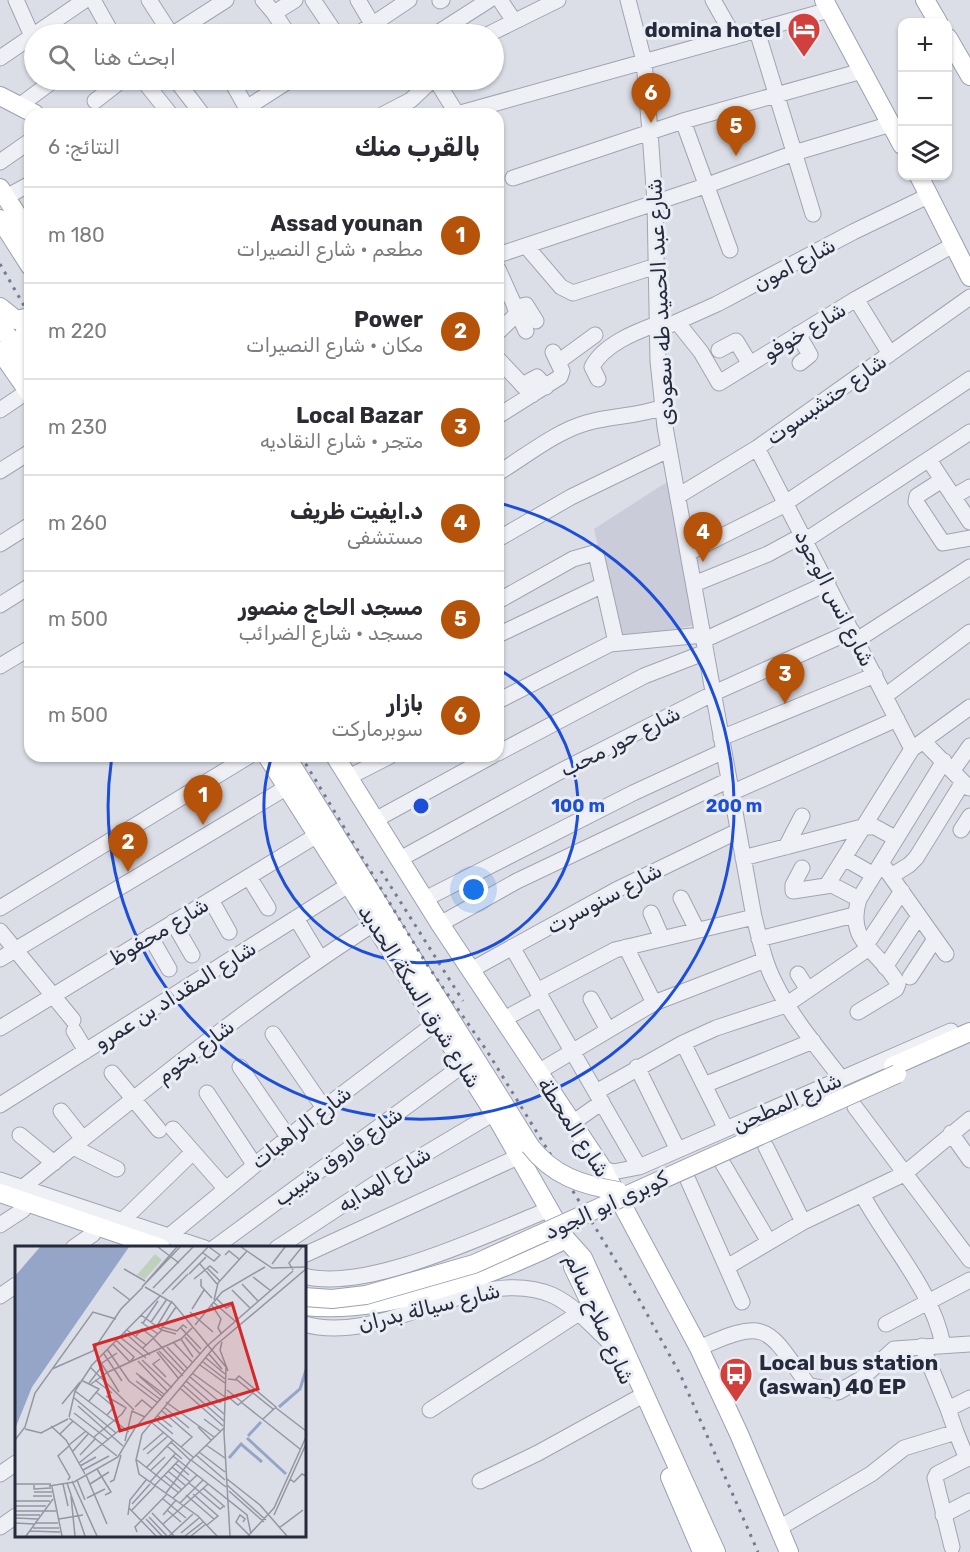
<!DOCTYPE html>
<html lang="ar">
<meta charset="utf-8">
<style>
body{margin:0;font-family:Rubik,"Noto Sans Arabic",sans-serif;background:#f7f7f7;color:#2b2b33;direction:rtl}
.controls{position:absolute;right:18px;top:18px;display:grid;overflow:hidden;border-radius:12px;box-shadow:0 2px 4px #0004}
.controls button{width:54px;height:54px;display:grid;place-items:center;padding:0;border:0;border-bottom:2px solid #e1e1e2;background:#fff;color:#2b2b33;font:30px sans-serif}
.you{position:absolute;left:474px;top:890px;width:21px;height:21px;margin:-15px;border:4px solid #fff;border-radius:50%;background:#1a73e8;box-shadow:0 0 0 9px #1a73e833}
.badge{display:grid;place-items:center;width:39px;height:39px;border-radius:50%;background:#b45309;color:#fff;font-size:20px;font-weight:700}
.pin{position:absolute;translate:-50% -50px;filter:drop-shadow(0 2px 3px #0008)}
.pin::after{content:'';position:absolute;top:32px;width:21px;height:18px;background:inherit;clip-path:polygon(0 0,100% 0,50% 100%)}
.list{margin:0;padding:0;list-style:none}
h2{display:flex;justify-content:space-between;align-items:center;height:78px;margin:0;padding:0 24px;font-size:26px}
h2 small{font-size:20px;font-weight:400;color:#7c7c81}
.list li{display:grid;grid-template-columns:39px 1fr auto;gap:18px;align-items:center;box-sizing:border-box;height:96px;padding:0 24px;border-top:2px solid #e1e1e2}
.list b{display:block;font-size:22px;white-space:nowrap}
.list p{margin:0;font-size:20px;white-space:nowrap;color:#7c7c81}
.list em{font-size:20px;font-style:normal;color:#7c7c81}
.icon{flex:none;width:33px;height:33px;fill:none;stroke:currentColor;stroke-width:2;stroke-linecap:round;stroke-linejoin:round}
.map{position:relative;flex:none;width:970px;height:1552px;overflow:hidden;direction:ltr}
.search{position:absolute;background:#fff;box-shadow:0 2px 4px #0004;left:24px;top:24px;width:480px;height:66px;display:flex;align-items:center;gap:15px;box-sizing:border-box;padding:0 21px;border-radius:33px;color:#7c7c81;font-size:22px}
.panel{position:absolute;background:#fff;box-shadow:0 2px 4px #0004;left:24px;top:108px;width:480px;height:654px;border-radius:18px;direction:rtl}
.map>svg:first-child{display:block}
</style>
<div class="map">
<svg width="970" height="1552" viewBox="0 0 970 1552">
<rect width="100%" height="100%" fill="#dcdee7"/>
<path fill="#cacdd9" d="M670 480 695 625 620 640 594 529Z"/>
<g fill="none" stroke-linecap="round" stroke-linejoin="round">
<g stroke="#a1a4b1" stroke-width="17">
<path id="minor" d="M16 0 32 36
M93 0 112 34
M149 0 171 34
M263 0 274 13 295 0
M313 0 336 34
M358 0 378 34
M500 0 514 21
M628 0 644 61 650 132 655 202 658 361 665 427 754 917C760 940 764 962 775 983 792 1018 818 1048 841 1078
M713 0 734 37
M440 1 442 0
M274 13 288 34
M757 31 813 214
M173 34 226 0
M358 34 409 0
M436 34 489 0
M489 34 558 0
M0 58 85 0
M143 80 170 114
M176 80 202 114
M231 80 250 114
M436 80 457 114 829 10
M95 101 122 80
M19 106 54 80
M248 107 290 80
M384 114 411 100 432 80
M683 121 730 250
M0 162 30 141
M513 178 683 121 862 71
M6 197 30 184
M526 246 561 287 573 293 656 266
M498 255 708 185 794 153 891 124
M498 269 526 331
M856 299 890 354
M515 308 526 305 536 321
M677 322 701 352 719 383 856 299 955 244
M670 325 717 304 853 232 930 195
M498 332 518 313
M798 334 810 355 800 363
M719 350 736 341 750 364
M498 359 532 395
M558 362 595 335
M598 379 592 367C603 345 635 332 657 324
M522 385 537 377 546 387
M0 410 28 391
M498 416 560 377 562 371 553 352
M757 448 912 749
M929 460 970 522
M0 471 30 452
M498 473C526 456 555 432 586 423 612 415 637 417 663 407
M942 480 917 496 916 502 943 543 970 538
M678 496 757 448 970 297
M953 497 970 487
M498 539 571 497 668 450
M806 540 970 432
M0 544 30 525
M688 553 778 508 970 379
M694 584 768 554 803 535
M498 601 573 559 594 553 597 558 616 642
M0 605 30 586
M498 635 603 585
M704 640 828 583
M857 640 970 567
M0 666 30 648
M885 696 970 632
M498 701 610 644 703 635
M721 738 875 675
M923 741 969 788
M498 753 644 676 706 652
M953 770 970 746
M349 777 390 756
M731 793 897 719
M375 820 492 756
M961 830 970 816
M786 847 802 816
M743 858 862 827H875L895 838
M844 858 872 874
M400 859 559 772 714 693 852 631
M802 868 793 885V891L832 885 859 899
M885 868 946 954
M891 876 909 865 916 858 963 782
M249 877 268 908
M827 885 912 749 970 707
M681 898 697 930
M425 899 633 793 724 751
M211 900 229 932
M0 908 249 756
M651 913 662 938
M296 918 320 958
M173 922 192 955
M440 924 517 881 729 780
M0 931 73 1020
M150 936 169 969
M759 939 854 915
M866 945 902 891
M512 947 639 1167
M626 947 654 1003
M0 959 289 786
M885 967 919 916
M471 970 616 890 738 831
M798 974 808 990
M910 977 935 939
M537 991 615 950 754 917
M591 999 608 1030
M858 1012 896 989 898 984C881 951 845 944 859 899L944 761
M504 1019 541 999
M0 1028 319 834
M74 1031 86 1051
M273 1034 324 1108
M683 1043 726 1129
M240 1067 288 1137
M637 1067 678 1150
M538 1072 654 1003 765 960
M112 1073 159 1130
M704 1085 813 1041
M596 1092 683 1043 716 1028 786 1005 869 948
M207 1093 254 1164
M0 1105 350 884
M855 1107 970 1260
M61 1111 83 1139
M571 1124 602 1102
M173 1129 225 1188
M951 1133 970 1160
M20 1135 54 1163
M73 1147 117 1169
M766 1147 803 1222
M723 1164 769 1242
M603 1169 613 1172 639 1167 951 1031
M0 1180 205 1248
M688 1180 742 1302
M22 1188C137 1096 251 1002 375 923
M863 1196C889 1244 932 1289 943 1345
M122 1221 193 1152
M0 1225 23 1210
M169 1236 324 1108 437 1022
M73 1248 93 1234
M214 1248 463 1065
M277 1248 373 1185 494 1113
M304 1255 520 1156
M727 1267 803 1222 904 1174 970 1119
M304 1276C367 1293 490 1233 550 1209
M0 1296 16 1285
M304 1324C384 1347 478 1263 552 1295 574 1305 591 1325 609 1342
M886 1324 970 1280
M922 1346 948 1409
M699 1348C768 1317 767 1327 808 1385L838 1392 861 1379 894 1349 970 1344
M430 1410 579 1313
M956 1432 967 1459
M0 1474 16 1463
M480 1481 538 1453 636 1399
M943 1515 970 1501
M0 1527 16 1516
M779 1528 871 1474 904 1448 956 1432 948 1409 970 1398
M952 1547 935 1478 937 1474 970 1457"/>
</g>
<g stroke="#9ba0b2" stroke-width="20">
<path id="major" d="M824 0 902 145
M925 0 938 22
M948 38 970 76
M0 96 35 114
M919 176 970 277
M0 188 30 235
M0 219 30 266
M0 307 16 320 30 317
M0 324 30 372
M30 330 24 334 22 341 30 353
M0 351 30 394
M267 756 494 1113 566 1239 583 1258 716 1552
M286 756 530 1146
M335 756 440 924 603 1169 699 1348 739 1434 789 1552
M893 1066 970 1032
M0 1193 161 1248
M573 1267 603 1329
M304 1306C385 1315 495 1275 566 1239
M670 1477 702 1552"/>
</g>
<use href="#minor" stroke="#eff0f5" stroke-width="15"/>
<use href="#major" stroke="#fff" stroke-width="18"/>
<path stroke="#757b90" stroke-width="3" stroke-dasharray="3 6" stroke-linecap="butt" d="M0 264 30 316
M301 756 426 963 487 1051 636 1294 680 1374 758 1552
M381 871 463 1001"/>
<g stroke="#9ba0b2" stroke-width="20" stroke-linecap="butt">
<path id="major-bridge" d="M530 1146C553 1176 582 1185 618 1191
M304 1297 332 1299 366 1295 474 1264 897 1074"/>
</g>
<use href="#major-bridge" stroke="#fff" stroke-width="18"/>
</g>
<g fill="none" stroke="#1d4ed8" stroke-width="3">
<path d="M498 669A157 157 0 1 1 272 756"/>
<path d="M499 503A313 313 0 1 1 112 757"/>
</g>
<defs>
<g id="hotel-pin" transform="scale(1.725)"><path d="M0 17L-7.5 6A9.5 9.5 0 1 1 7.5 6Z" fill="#d1403c" stroke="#ebedf4"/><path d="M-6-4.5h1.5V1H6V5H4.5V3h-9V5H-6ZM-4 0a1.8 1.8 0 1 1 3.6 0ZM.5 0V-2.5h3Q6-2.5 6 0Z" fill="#fff"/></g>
<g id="bus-pin" transform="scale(1.725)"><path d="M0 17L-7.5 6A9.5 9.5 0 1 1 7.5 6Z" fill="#d1403c" stroke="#ebedf4"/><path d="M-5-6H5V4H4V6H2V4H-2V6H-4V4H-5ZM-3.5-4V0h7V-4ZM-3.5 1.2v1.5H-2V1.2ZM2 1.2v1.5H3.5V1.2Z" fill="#fff"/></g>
</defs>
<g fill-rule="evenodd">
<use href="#hotel-pin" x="804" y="29"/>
<use href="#bus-pin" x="736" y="1374"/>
</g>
<g text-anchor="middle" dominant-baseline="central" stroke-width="6" stroke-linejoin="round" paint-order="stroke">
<g font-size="21" font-weight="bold" fill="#252a3d" stroke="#ebedf4" text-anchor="end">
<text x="781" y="29">domina hotel</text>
<text x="759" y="1362" text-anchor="start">Local bus station<tspan x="759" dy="24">(aswan) 40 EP</tspan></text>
</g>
<g font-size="21" fill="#252a3d" stroke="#ebedf4">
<text transform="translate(794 264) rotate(-28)">شارع امون</text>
<text transform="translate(660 302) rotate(-93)">شارع عبد الحميد طه سعودى</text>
<text transform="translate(804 331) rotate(-31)">شارع خوفو</text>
<text transform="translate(826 399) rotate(-35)">شارع حتشبسوت</text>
<text transform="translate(835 598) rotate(63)">شارع انس الوجود</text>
<text transform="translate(620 741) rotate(-27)">شارع حور محب</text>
<text transform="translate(604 898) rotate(-28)">شارع سنوسرت</text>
<text transform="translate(159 931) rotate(-31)">شارع محفوظ</text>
<text transform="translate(175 995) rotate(-32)">شارع المقداد بن عمرو</text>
<text transform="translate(420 996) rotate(58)">شارع شرق السكة الحديد</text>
<text transform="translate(195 1051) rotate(-37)">شارع بخوم</text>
<text transform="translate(787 1102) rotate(-24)">شارع المطحن</text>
<text transform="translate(301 1127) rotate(-38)">شارع الراهبات</text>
<text transform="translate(574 1127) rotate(57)">شارع المحطة</text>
<text transform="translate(338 1156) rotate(-36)">شارع فاروق شبيب</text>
<text transform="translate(384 1179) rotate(-32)">شارع الهدايه</text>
<text transform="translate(606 1205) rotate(-25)">كوبرى ابو الجود</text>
<text transform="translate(429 1307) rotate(-14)">شارع سيالة بدران</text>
<text transform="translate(600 1319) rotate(66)">شارع صلاح سالم</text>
</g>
</g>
<g transform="translate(15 1246)">
<rect width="291" height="291" fill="#dcdee7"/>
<path d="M140 8 147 14 130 33 122 29Z" fill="#bed1bd"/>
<path d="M25 1H114L17 141 0 183V30Z" fill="#95a5c8"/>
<path fill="none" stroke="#95a5c8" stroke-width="3" d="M0 67 97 20M0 103 29 123M0 108 20 133M264 161 285 143 291 124M233 190 246 176M232 192 271 228M214 212 226 198 247 216"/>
<path fill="none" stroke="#9396a3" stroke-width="1.5" d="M143 1 164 17M162 1 127 41 165 1M226 1 257 22 291 21M188 7 199 15 205 9 194 1M210 9 214 5 224 13M185 18 202 38M257 18 270 1M192 22 205 35M109 23 130 35M278 24 274 17 287 1M174 28 191 11M238 31 256 45M179 33 195 20 203 27M186 33V40L197 52M227 38 243 55M98 41 115 54M130 41 158 57 211 121 209 187 215 290M138 42 178 1M157 44 173 28M217 44 235 62M147 48 193 1M201 52 211 62 217 59M199 54 203 37 232 5M198 56 220 75M196 58 206 73 203 82 206 87M177 63 189 44M175 66 198 86M126 69 147 84 161 88M126 76 143 88M136 76 152 53M128 77 143 55M180 79 207 46 250 21M142 80 157 55M147 81 162 85 168 79 172 82M166 82 186 103M146 83 161 61M112 84 131 99M109 86 135 109M121 90 127 83 139 92M105 91 131 112M170 91 185 108M138 92 170 126M166 93 178 111M101 94 119 111 115 116M207 96 205 104 213 125M159 97 178 117M98 98 115 116M152 101 172 122M128 102 147 84M92 103 114 135 143 157M144 105 168 130M142 106 164 133M89 108 107 135M194 108 207 123M83 112 104 146M191 112 210 128M145 113 138 118 151 131M127 114 157 142M123 115 153 146M188 116 210 133M87 117 102 107M185 119 210 137M75 121 119 164M37 123 78 105 106 63 128 41M121 127 150 149M177 127 210 151M124 130 148 151M175 131 206 157M213 133 222 134 258 163M66 134 84 143 74 155M80 134 97 147M220 134 224 130 261 161 248 173M121 135 146 154M171 135 209 168M74 137 88 119M76 138 93 126 166 93 178 81M168 139 209 175M165 142 208 180M212 144 227 156M60 145 114 186M81 146 99 161 92 169M91 150 108 160M212 150 223 159 238 147M58 151 101 187M151 156 199 191M226 156 285 203M47 158 65 136M63 160 108 200M120 161 127 154 138 163M149 161 174 182M261 162 291 185M146 164 177 191 166 201M59 167 94 194M142 169 157 181M54 171 60 145 77 119 146 49M54 172 102 210M140 173 158 188M189 173 205 185M136 176 178 211M36 180 51 194 70 228M183 181 196 194M10 183 26 187 53 173M45 188 58 175M79 191 107 168 111 162 108 160M0 194 10 181 20 147 78 66 101 73M110 195 117 165 130 171M156 196 175 214M54 199 71 185M191 199 210 212M152 200 167 213M128 204 149 186M58 205 74 187M184 206 210 226M132 208 153 190M65 209 81 192M181 209 210 234M158 210 232 269 236 288M122 214 164 247M176 214 211 241M64 217 107 182M160 217 174 229M65 220 81 211M157 221 175 236M131 222 158 194M82 223 96 246 90 249M68 224 94 210M135 225 150 211M153 225 171 240M71 229 92 278M149 229 167 244M212 233 245 259 272 290M275 233 279 236 287 228 291 230M53 234 55 231 43 210 54 200M62 234 70 254M57 235 82 290M95 236 99 234 106 209M135 236 161 207M52 237 70 290M174 237 205 263 209 260M0 238H36M48 238 53 260M75 238 94 226M19 239V243L36 242M140 239 164 214M212 239 251 274M38 240H34L59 236 103 211 120 182 192 100 278 25M37 241 47 290M188 242 210 261M214 245 249 276M19 246H37M151 247 175 215 209 182M178 248 203 270 192 279M171 249 199 273M18 250H37M56 250 60 290M72 252 90 243M158 252 182 229M148 253 171 272M0 255H35M165 257 188 234M117 258 135 238M0 260H31M114 262 141 290M117 264 140 240M152 264 166 276M0 265H41M137 267 159 290M0 269H25M113 269 115 254 131 234M148 269 161 254M259 269 291 198M134 271 152 290M0 272 23 273M44 273 68 269M131 273 147 290M228 276 230 273 225 269 221 276 235 290M0 277 19 278M20 277H43M148 278 193 238M18 282H44M264 282 288 264M15 285 45 286M122 286 120 281 152 248M166 287 184 272M11 290 38 253M154 290 178 268M170 290 188 276M176 290 191 278M202 290 183 270 124 228 121 214 127 188 201 99 291 23M233 290 259 262 291 191"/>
<path fill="#d62828" fill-opacity="0.15" stroke="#d62828" stroke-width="3" d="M217 57 243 143 105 185 79 99Z"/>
<rect width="291" height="291" fill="none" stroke="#252a3d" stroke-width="3"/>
</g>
<circle cx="421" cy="806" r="9" fill="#1d4ed8" stroke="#ebedf4" stroke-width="3"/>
<g font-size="18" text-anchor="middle" font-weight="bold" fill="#1d4ed8" stroke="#ebedf4" stroke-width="6" stroke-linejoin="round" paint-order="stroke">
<text x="578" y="812">100 m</text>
<text x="734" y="812">200 m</text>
</g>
</svg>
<div class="controls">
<button>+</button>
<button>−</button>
<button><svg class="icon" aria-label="layers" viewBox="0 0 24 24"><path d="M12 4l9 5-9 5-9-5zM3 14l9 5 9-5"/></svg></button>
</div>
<div class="you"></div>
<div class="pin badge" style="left:203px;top:825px">1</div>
<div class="pin badge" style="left:128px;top:872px">2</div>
<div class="pin badge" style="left:785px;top:704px">3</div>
<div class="pin badge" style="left:703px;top:562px">4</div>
<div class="pin badge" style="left:736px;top:156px">5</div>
<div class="pin badge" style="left:651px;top:123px">6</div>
<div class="search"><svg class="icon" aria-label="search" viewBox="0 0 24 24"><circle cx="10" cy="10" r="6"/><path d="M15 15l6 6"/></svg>ابحث هنا</div>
<section class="panel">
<h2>بالقرب منك<small>النتائج: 6</small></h2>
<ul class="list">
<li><span class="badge">1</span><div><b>Assad younan</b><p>مطعم · شارع النصيرات</p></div><em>180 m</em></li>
<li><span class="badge">2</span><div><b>Power</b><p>مكان · شارع النصيرات</p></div><em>220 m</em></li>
<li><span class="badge">3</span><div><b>Local Bazar</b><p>متجر · شارع النقاديه</p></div><em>230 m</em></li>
<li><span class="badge">4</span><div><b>د.ايفيت ظريف</b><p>مستشفى</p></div><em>260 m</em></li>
<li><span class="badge">5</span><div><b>مسجد الحاج منصور</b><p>مسجد · شارع الضرائب</p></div><em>500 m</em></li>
<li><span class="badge">6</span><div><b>بازار</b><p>سوبرماركت</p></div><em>500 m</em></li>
</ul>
</section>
</div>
